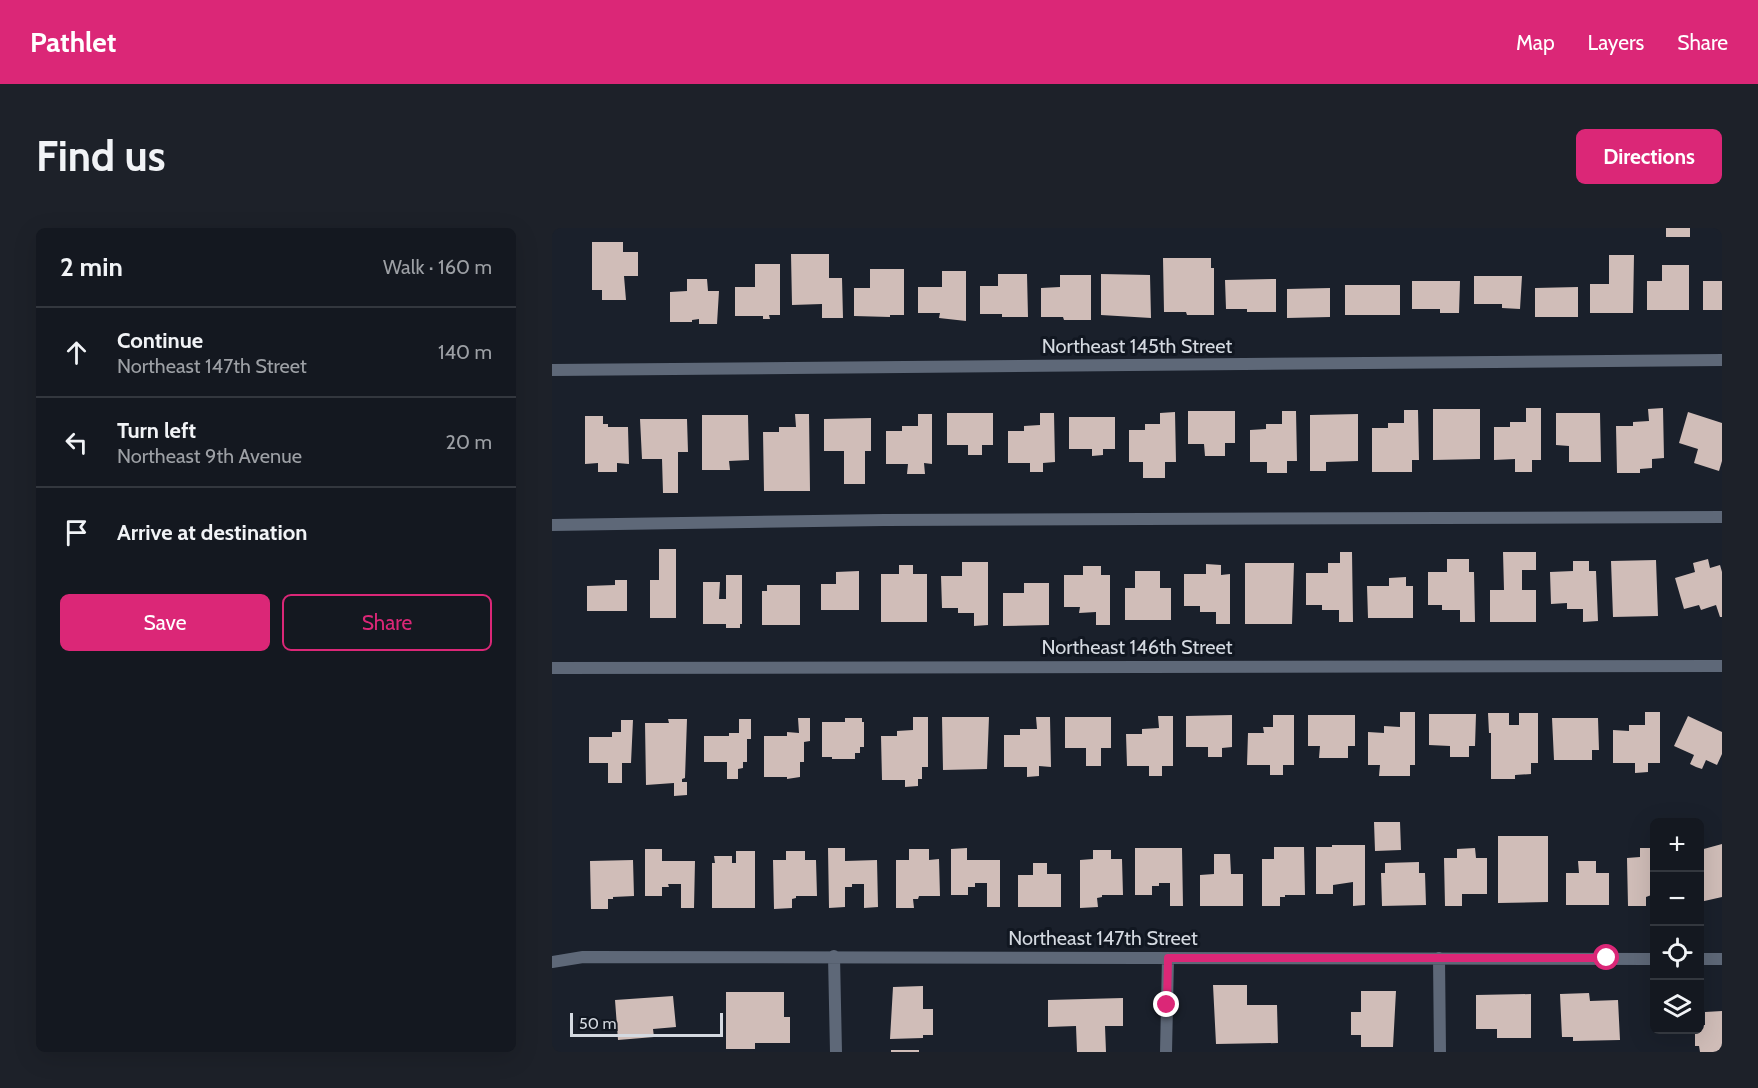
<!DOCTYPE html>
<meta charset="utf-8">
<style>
body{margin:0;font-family:Cabin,sans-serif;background:#1d2129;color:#f1f3f6}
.controls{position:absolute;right:18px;bottom:18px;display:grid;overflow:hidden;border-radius:9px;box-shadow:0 6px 24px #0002}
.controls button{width:54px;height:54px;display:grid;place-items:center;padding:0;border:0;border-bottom:2px solid #33373e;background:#141820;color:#f1f3f6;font:30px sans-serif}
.scale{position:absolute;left:18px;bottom:15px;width:153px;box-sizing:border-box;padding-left:6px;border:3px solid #d4d9e0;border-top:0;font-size:16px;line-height:21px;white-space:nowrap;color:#d4d9e0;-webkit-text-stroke:4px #111721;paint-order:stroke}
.stop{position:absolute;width:18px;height:18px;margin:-14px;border:4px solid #db2777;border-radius:50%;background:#fff}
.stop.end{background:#db2777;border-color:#fff;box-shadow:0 2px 6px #0008}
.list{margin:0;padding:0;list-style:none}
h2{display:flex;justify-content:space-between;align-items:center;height:78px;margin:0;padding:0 24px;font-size:26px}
h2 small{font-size:20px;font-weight:400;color:#9da0a5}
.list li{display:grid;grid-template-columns:39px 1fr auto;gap:18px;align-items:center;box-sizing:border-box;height:90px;padding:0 24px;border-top:2px solid #33373e}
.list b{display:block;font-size:22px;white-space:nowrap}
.list p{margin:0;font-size:20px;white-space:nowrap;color:#9da0a5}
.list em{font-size:20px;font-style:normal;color:#9da0a5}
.actions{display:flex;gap:12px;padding:18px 24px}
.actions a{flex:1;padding:14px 0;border:2px solid #db2777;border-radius:9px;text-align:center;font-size:21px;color:#db2777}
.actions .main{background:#db2777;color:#fff}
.icon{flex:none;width:33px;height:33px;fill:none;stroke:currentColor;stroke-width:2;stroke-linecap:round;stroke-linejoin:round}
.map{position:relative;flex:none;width:1170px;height:824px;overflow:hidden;border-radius:9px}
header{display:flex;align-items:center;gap:36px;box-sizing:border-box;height:84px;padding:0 30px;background:#db2777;color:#fff}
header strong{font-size:28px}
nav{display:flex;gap:33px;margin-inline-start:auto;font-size:21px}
.intro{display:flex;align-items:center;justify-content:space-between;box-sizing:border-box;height:144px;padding:0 36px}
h1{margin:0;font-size:42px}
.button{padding:15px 27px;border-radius:9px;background:#db2777;color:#fff;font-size:21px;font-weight:700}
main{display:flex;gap:36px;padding:0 36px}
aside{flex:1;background:#141820;border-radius:9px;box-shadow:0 6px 24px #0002}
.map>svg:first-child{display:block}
</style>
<header>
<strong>Pathlet</strong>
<nav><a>Map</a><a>Layers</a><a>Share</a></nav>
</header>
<div class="intro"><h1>Find us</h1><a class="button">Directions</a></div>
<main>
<aside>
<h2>2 min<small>Walk · 160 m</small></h2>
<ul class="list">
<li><svg class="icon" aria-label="ahead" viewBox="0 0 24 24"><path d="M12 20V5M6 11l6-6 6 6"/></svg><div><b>Continue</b><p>Northeast 147th Street</p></div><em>140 m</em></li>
<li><svg class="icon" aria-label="left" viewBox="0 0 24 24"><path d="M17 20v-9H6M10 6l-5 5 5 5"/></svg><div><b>Turn left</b><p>Northeast 9th Avenue</p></div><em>20 m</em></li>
<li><svg class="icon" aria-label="arrive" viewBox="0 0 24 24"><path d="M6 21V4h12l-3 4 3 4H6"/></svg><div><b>Arrive at destination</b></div></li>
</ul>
<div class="actions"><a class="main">Save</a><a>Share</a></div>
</aside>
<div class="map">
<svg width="1170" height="824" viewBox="0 0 1170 824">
<rect width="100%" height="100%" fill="#1a202b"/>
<path fill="#d0bdb8" d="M1114 0H1138V9H1114Z
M40 14H71V24H86V48H72L74 72H50V62H40Z
M239 26H277V50H290L291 90H270V76L240 77Z
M1057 27H1082L1081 85H1038V56H1057Z
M611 30H659V40H662V87H635L634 84H612Z
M203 36H228V87H217L218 91H211V88H183V59H203Z
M1110 37H1137V82H1095V53H1110Z
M318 41H352V87H338V89L302 88V60H318Z
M390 43H414V93L387 90 388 85H366V59H390Z
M446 46H475L476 89H450V86H428V58H446Z
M549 46 598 47 599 90 549 87Z
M508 47H539V92H512L511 89H489V60L508 59Z
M922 48H970L968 81 950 80V76H922Z
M135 51H155L156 63H167L165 96H147V91L140 92V94H118V64L135 63Z
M724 51V84H695V81H674L673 52Z
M860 53H908L907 85H888V81H860Z
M1151 53H1170V82H1151Z
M793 57H848V87H793Z
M1026 59V89H983V60Z
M778 60V89L735 90V61Z
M974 180H989V232H980V244H963V231L942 232V199H958V194H974Z
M1111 180 1112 230 1100 231V240L1088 241V245H1065L1064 198H1081V194L1097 193 1096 181Z
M881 181H928V231L881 232Z
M852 182H866L867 232H860V244H820V200H836V195H852Z
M636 183H683V215H673V228H653L652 216H636Z
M730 183H744L745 233H735V245H715V234H698V202L714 201V196H730Z
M623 184 624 234H613V250H591V234H577V202H593V196H608V185Z
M1136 184 1170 195V233L1167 243 1142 235 1146 221 1127 215Z
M395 185H441V217H430V227H416V217H395Z
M488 185H502L503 234 491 235V244H478V235H456V203H472V198L488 197Z
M1004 185H1048L1049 234H1017V218L1004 217Z
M243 186H257L258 263H212L211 204H227V199H244Z
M366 186H380V236L372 235 373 246H355L356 236H334V203H350V198H366Z
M806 186V233L774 234V243H758V187Z
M150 187H196L197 232 177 233 178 242H150Z
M33 188H51V196H56V199H76L77 236 65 235V244H46V235L33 236Z
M517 189H563V221H551V227L540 228V221H517Z
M319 190V223H313V256H292V223H272V191Z
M88 191H135L136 224H126V265H111L110 231H90Z
M107 321H124V390H98V352H107Z
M788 324H800L801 394H787V382H770V377H754V345H776V335H788Z
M951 324H984V342H970V362H984V394H938V362H952Z
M895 331H917V344H922L923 394H908V382H890V377H876V344H895Z
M1156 331 1158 340 1168 337 1170 344V389H1168L1164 377 1149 382 1147 377 1132 381 1123 350 1143 344 1141 335Z
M1104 332 1106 388 1061 389 1059 333Z
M1021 333H1037V343H1044L1046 393 1031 394V381H1015V375L999 376 998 344 1021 343Z
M410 334H436V397L422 398V385H406V380H390L389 348H410Z
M693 335H742L740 396H693Z
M654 336 669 337V347L678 346V396H664V384H648V378H632V346H654Z
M347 337H361V346H375V394H329V346H347Z
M531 338H549V347H558V397H544V384L527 385 528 379H512V347H531Z
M307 343V382H269V356H284V344Z
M583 343H608V360H619V392H573V360H583Z
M174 347H190V396H188V400H174V396H151V354H168L167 371H174Z
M854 349V358H861V390H816L815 358H837V350Z
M63 352H75V383H35V358L63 357Z
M472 355H497V397L451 398V365H472Z
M215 357H248V397H210V363H215Z
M848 484H863V537H858V548H827L828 537H816V504L832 505V498L848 499Z
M1093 484H1108V535H1096V544L1083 545V535H1061V502L1077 503V497H1093Z
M936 485H957V497H967V485H986V535H979V546L963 547V551H939V505H937Z
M877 486H924L923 518H917V529H898V518L877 517Z
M680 487V519L670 520V529H656V519H634V488Z
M721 487H742V537H731V547H718V537H695L696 505H712L711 499H721Z
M756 487H803V518H796V530H767L768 518H756Z
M606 488H621V538H610V548H597V538H575L574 506H590V501L607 500Z
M1136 488 1170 504V526L1165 537 1154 532 1150 541 1144 539 1138 536 1142 527 1122 518Z
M361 489H376V539H370V551H366V558L353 559V552H330L329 508H345V503L361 502Z
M390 489H437L435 541 391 542Z
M484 489H498L499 539 487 538V548L475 549V539H452V507H468V501H485Z
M513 489H559V520H549V538H534V520H513Z
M246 490H258V513L252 514V534H248V549L235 551V549H212V508H235V504L247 505Z
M293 490H310V494H312V519H308V525H303V531H280V529H270V494H293Z
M1000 490H1046L1047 522H1040V532H1002Z
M116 491H135L133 550 130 551V554H135V567L122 568V555L94 557 93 495H117Z
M187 491H199V511H195V534H191V540L186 541V551H175V534H152V508H177V505H187Z
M69 492H81L79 535H70V555H56V535H37V509H60V504H69Z
M822 594H848L849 622 823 623Z
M946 608H996V674L946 675Z
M1170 616V669L1148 674V622Z
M780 617H813V677L801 678V654L781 657V666H764V619H780Z
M722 619H752L753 667H733V669H728V678H710V631H722Z
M276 620H293V633L325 632 326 679 312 680V656H300V659H293V679L277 680Z
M415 620V632H448V679H435V655H423V659H416V667H399V621Z
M583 620H630L631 678H618V655H607V658H600V667H583Z
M923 620 924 630H935V666H910V678H893L892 630H905V621Z
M1088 620H1102V666L1094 669V678H1076L1075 630 1088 629Z
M93 621H110V633H143L142 680H129V656H116L117 659H110V668H93Z
M357 621H377V632L387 631 388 668H367L366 671H361L362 680H344V632H357Z
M541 622H559V631H570L571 667H550V669L545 670 546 679 528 680V632L541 631Z
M184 623H203V680H160V635H163L162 628H180V635H184Z
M234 623H253V632H264L265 668H244V670L240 671V680L222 681 221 632H234Z
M662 626H678L679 646H691V678H648V647L662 646Z
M81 632 82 668 61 669V671H56V681H39L38 633Z
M1026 633H1044V645H1057V677H1014V645H1027Z
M867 634V645H873L874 677 830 678 829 645H833V635Z
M481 635H495V646H509V679H466V647H481Z
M661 757H695V777H725L726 815 664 816Z
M371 758V781H381V807H371V810L338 811 341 759Z
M809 763H844L841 819H809V807H799V784H809Z
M174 764H232V789H238V815H203V821H174Z
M1037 765 1038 773 1066 772 1068 812 1021 813V809H1010L1008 766Z
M979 766V810H945V801H924V767Z
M121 768 124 799 101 801 102 809 66 812 63 772Z
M571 770V798H553L554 824H525L524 798 496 799V772Z
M1170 783V824H1148L1147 818H1143V802H1148V797H1153V784Z
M339 822H367V824H339Z"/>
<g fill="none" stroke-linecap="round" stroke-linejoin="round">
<path stroke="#5e6878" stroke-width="12" d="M0 297 332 292 1170 289"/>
<path stroke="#5e6878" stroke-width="12" d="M0 142 1170 132
M0 440 1170 438
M282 728 284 824
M887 730 888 824
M1148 731H1170
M0 734 31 729 1102 731
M614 824 616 730"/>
</g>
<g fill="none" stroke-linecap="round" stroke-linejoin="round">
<path stroke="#db2777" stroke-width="8" d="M615 777 616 730H1055"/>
</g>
<g text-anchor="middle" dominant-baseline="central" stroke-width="6" stroke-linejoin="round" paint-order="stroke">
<g font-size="20" fill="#d4d9e0" stroke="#111721">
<text x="585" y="118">Northeast 145th Street</text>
<text x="585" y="419">Northeast 146th Street</text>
<text x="551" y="710">Northeast 147th Street</text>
</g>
</g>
</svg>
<div class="controls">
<button>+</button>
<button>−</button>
<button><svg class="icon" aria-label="locate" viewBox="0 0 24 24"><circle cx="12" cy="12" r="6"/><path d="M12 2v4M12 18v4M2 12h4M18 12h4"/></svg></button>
<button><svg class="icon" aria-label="layers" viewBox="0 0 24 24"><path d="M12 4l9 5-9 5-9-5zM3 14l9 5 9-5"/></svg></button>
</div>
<div class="scale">50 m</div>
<div class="stop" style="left:1055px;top:730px"></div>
<div class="stop end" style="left:615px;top:777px"></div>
</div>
</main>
